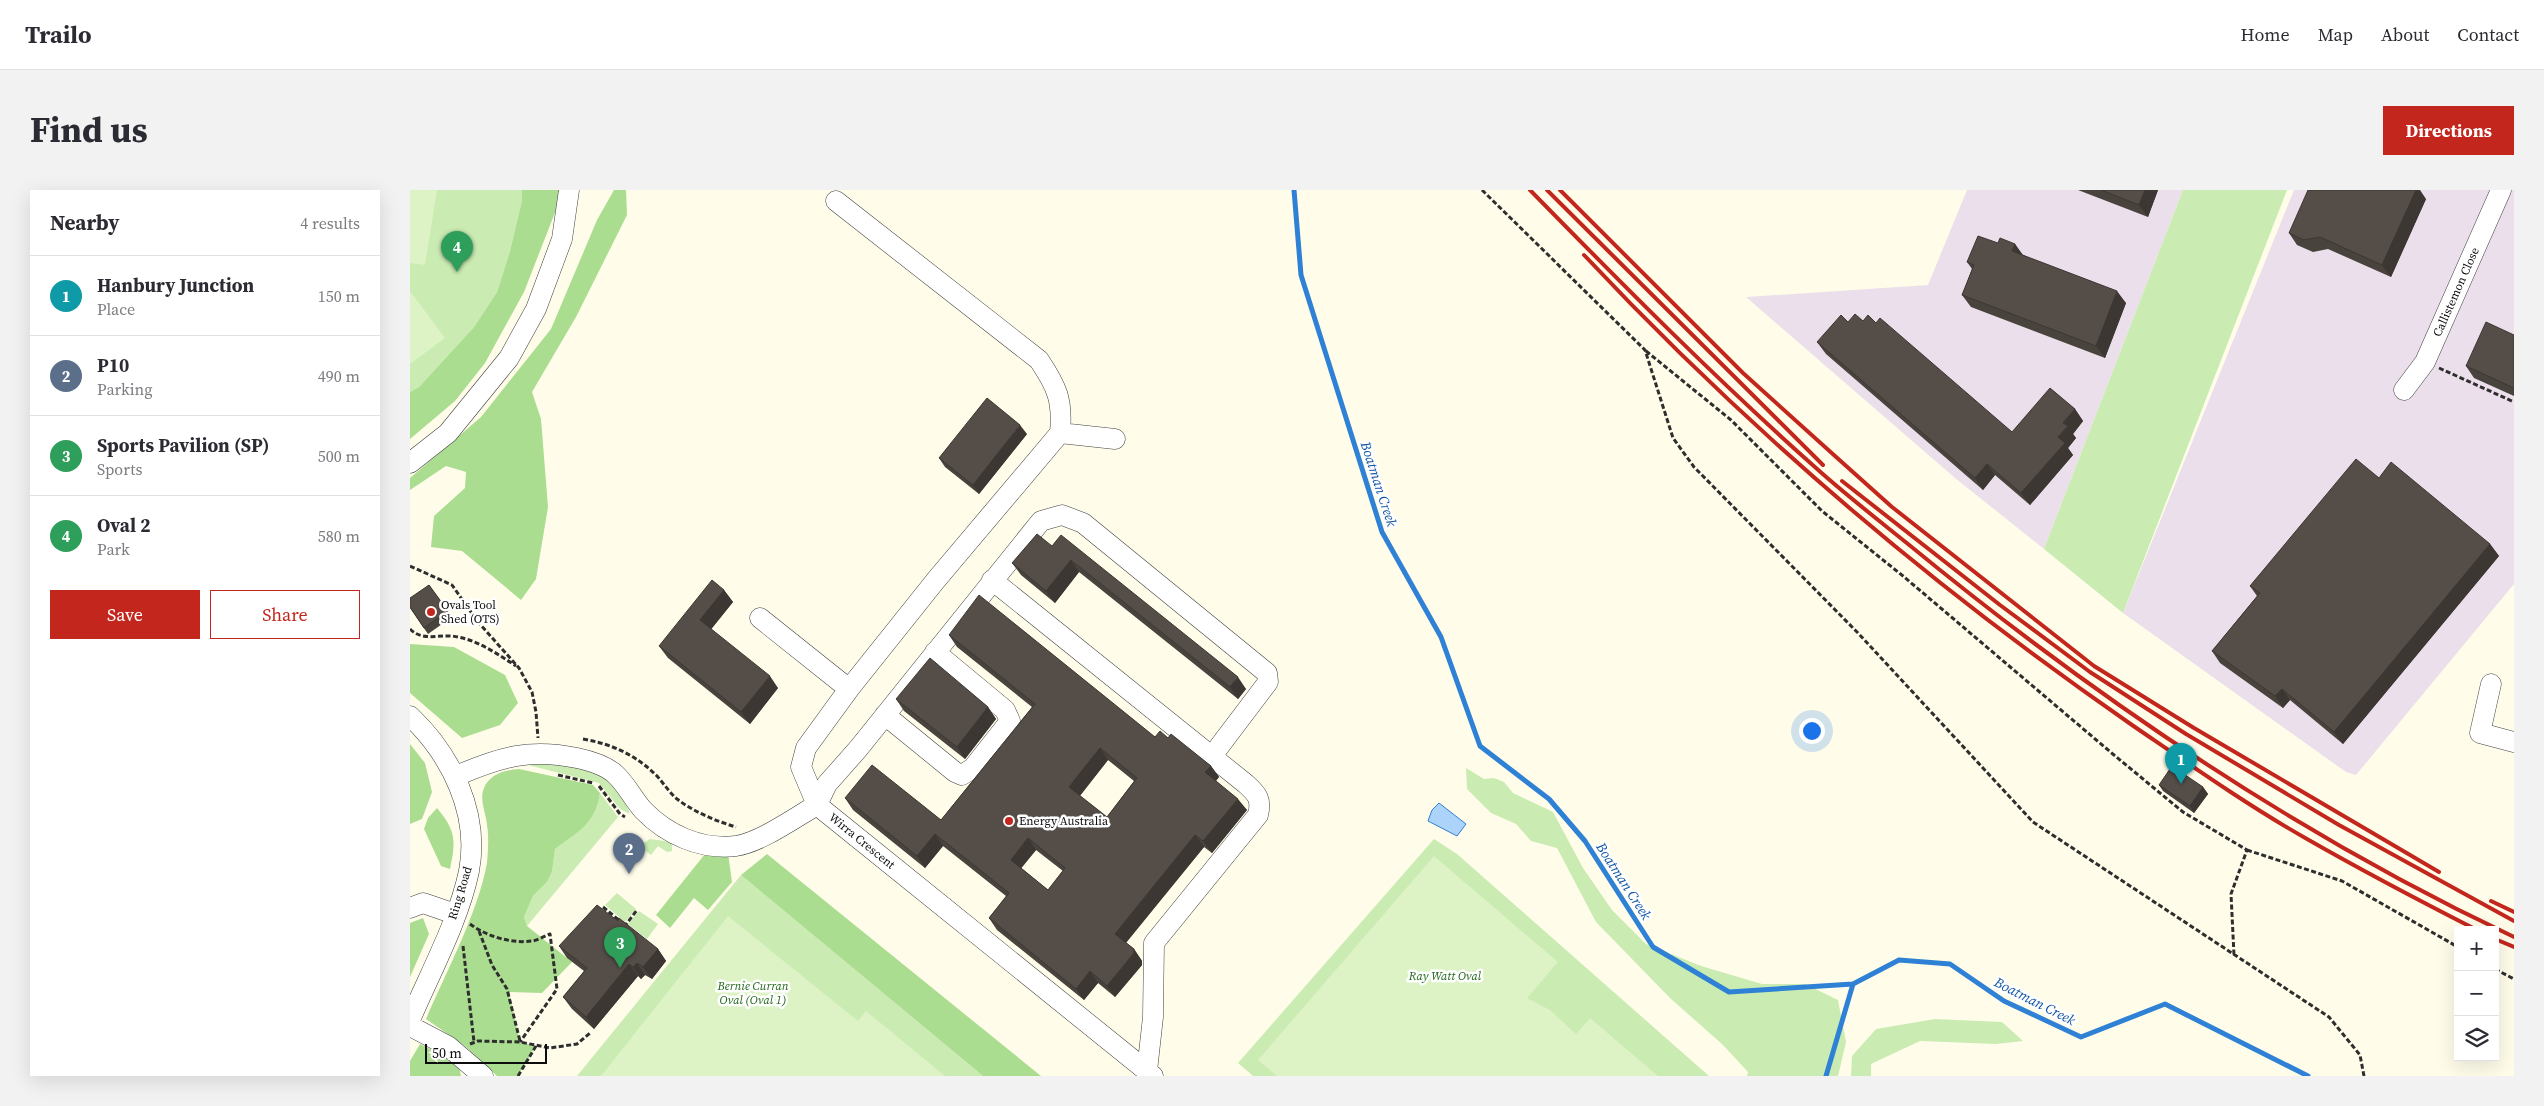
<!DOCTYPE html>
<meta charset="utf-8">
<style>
body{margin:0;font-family:"Source Serif 4",serif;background:#f2f2f3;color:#2b2b33}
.controls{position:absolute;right:15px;bottom:15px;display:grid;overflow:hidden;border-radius:0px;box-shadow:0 5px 20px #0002}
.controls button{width:45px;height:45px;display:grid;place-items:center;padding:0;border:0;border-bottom:1px solid #e1e1e2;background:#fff;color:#2b2b33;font:25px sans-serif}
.scale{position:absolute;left:15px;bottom:12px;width:122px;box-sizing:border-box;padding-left:5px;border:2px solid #0c0c0c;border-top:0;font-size:14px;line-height:18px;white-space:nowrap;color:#0c0c0c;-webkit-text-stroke:4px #fff;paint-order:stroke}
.you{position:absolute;left:1401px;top:540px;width:18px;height:18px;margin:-12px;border:4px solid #fff;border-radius:50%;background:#1a73e8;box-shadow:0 0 0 8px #1a73e833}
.badge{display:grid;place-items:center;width:32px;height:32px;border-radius:50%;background:#c3261c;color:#fff;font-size:16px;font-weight:700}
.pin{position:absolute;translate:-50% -41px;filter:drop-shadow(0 1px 2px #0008)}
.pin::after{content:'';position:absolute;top:26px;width:18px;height:15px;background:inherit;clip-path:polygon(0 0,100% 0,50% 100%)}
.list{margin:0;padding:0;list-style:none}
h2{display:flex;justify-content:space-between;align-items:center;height:65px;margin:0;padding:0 20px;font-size:21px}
h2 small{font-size:16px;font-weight:400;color:#7c7c81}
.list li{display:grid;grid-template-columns:32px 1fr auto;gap:15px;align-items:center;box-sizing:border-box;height:80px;padding:0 20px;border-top:1px solid #e1e1e2}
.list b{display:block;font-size:19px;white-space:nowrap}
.list p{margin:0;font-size:16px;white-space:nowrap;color:#7c7c81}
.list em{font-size:16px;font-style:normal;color:#7c7c81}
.actions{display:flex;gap:10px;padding:15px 20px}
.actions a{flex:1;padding:11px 0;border:1px solid #c3261c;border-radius:0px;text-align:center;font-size:18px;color:#c3261c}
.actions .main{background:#c3261c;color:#fff}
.icon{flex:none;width:28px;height:28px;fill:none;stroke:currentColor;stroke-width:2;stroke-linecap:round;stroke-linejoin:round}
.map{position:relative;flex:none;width:2104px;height:886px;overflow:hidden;border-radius:0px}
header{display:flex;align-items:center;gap:30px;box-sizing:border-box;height:70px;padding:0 25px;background:#fff;border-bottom:1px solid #e1e1e2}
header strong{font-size:24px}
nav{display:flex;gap:28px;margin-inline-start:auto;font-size:18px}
.intro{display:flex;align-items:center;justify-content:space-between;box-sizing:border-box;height:120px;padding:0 30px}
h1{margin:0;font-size:35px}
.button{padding:12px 22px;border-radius:0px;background:#c3261c;color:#fff;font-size:18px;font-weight:700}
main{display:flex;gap:30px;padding:0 30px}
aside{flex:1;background:#fff;border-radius:0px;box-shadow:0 5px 20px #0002}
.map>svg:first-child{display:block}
</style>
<header>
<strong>Trailo</strong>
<nav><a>Home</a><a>Map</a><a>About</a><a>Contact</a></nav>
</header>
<div class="intro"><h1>Find us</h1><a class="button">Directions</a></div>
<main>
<aside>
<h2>Nearby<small>4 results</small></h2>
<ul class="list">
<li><span class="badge" style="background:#0f9aa8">1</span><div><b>Hanbury Junction</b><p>Place</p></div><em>150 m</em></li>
<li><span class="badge" style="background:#5c6f8a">2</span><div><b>P10</b><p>Parking</p></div><em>490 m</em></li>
<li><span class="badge" style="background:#2e9e5b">3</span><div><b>Sports Pavilion (SP)</b><p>Sports</p></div><em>500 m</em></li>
<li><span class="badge" style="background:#2e9e5b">4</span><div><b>Oval 2</b><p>Park</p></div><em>580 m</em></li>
</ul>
<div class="actions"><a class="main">Save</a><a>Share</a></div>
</aside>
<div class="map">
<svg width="2104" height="886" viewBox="0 0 2104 886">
<rect width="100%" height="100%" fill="#fffdea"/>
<path fill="#ebdfeb" d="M1557 0H1773L1634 359 1545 288 1336 107 1518 95Z
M1884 0H2104V394L1946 585 1936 582 1713 423Z"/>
<path fill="#caebb2" d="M0 0H112V10L100 61 87 102 64 137 9 197 0 202Z
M1773 0H1877L1713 423 1634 359Z
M127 572C146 574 180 576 197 587 204 592 217 615 220 624L210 619 189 593 114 574Z
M1056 578 1074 589 1084 588 1094 592 1103 603 1143 622 1173 678 1202 720 1236 754 1291 776 1352 794H1395L1428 810 1436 852 1428 886H1337L1338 882 1313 855 1260 808 1186 732 1147 658 1121 651 1106 634 1081 623 1057 599Z
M190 603 208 627 117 736 114 727 123 706 137 692 142 682 145 659C163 646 186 627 190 603Z
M240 649 262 652V661L257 662 248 656 241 665 229 656Z
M1024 649 1047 664 1299 886H843L828 873Z
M331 685 573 886H167Z
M207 703 226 719 215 732 195 715Z
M229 721 248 734 237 749 218 734Z
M1525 829 1592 832 1613 851 1586 854 1510 851 1461 874V886H1441L1442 866 1466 839Z"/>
<path fill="#abdd91" d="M112 0H163L146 20 114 102 75 173 45 211 0 249V202L9 197 64 137 87 102 100 61 112 10Z
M204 0H216L217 25 166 127 122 202 131 229 138 317 126 389 111 410 52 361 21 357 24 326 55 298 56 282 36 276 0 300V288L71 227 141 139 187 30Z
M0 454 44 457 95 485 108 513 90 535 52 548 0 503Z
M0 554 15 573 22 602 12 629 0 634Z
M109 579 183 595 190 603C185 634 169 641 145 659L142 682 137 692 123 706 114 727 117 736 162 772 132 803 99 802 110 852 126 856 108 886H87L55 856 16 829C36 782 68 723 77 673 78 661 79 647 77 635 76 623 69 609 74 598 80 584 95 580 109 579Z
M27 618C46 641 46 650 40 679L31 676 14 639 18 628Z
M318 663 322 692 298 720 284 708 260 738 246 725 295 664Z
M357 664 631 886H573L331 685Z
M13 728 19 744 0 787V733Z
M10 854 33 865 49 877 51 886H0V871Z"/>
<path fill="#ddf2c5" d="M0 0H27L15 75 0 73Z
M0 101 35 148 0 174Z
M1024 666 1148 772 1117 808 1140 820 1166 844 1180 828 1248 886H867L848 870Z
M318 726 448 831 456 821 535 886H191Z"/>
<path fill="#acd4fa" stroke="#2f81d5" d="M1029 613 1056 634 1047 646 1018 631 1022 620Z"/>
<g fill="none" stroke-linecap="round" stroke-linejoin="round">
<path stroke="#2f81d5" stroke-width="5" d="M884 0 891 85 972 342 1031 447 1070 556 1139 609 1175 651 1243 757 1319 802 1443 794 1489 770 1540 774 1594 811 1671 847 1755 814 1898 886
M1416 886 1443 794"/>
<g stroke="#3f3f3f" stroke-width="21">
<path id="minor" d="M426 11 629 170C647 197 653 210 650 243
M1994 200 2015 172 2091 0
M705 249 650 243 526 390 439 499 396 558 391 577 407 615 417 594 448 559 631 331 652 325 673 333 857 483 858 492 802 566
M0 273 38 243 99 168 126 119 152 49 159 0
M582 390 836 594C847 604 852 609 848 625L744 753 743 827 737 881
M350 428 439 499
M2081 494 2070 543 2104 552
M475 525 545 582 552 585 563 578 600 531 595 520 525 462
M0 526C41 565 70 623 59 681 49 730 20 783 0 830
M46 586C90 567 120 558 167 568 181 571 195 575 205 584 217 595 223 609 233 620 257 645 291 660 326 656 351 652 384 628 407 615L743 886
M0 718 13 713 45 724
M0 836 38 856 73 886"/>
</g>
<path stroke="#2e2e2e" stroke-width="3" stroke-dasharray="5 2.5" stroke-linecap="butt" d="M1072 0 1235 160 1263 248 1284 277 1448 443 1623 632 1919 827 1950 865 1954 886
M1236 161 1321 230 1412 321 1493 386 1704 565 1773 622 1837 660 1821 704 1824 765
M2029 178 2104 212
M0 376 42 395 68 432 109 478 122 502 126 522 128 548
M0 439C12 451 27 445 42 446 66 449 86 463 106 476
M173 549C202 554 226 565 247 586 254 594 260 603 267 609 284 622 306 631 326 637
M148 585 183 593
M189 596 210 624 215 627
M1837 660 1932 691 2048 757
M193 717 210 731
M60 734C76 746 102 754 121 751 127 751 134 746 140 744L147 799 110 852
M214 737 227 720
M69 741 82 775 97 799 110 851
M53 756 64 852
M2085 779 2104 789
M60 854 68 851 110 852 140 858 167 854 180 843
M108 886 126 856"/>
<use href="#minor" stroke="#fff" stroke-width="20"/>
<path stroke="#c3261c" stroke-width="4" d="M1120 0C1213 95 1307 190 1406 278 1436 305 1467 329 1498 354 1684 507 1886 644 2104 747
M1137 0 1413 275
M1150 0 1333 183 1425 266 1482 317 1684 476 1784 538 2029 682
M1174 65C1339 241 1524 398 1722 535 1779 574 1837 615 1897 649 1953 681 2010 711 2067 740
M1432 291 1590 415 1680 482 1776 544 1929 635 2104 731
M2081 711 2104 722
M2085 749 2104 757"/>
</g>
<path fill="#49433e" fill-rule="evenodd" d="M1668 0H1748L1738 27Z
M2016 9 1981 87 1918 59 1903 62 1887 55 1879 43Z
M1588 53 1605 54 1613 65 1716 113 1695 168 1561 117 1552 105 1562 79 1557 72Z
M1453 131 1466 133 1602 242 1665 219 1673 231 1663 244 1666 248 1658 258 1663 265 1620 315 1585 285 1573 300 1416 164 1407 152 1438 132Z
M2104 145V206L2064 188 2056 176Z
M617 244 569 304 535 277 529 268Z
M1969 288 2080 354 2089 366 1933 554 1880 510 1873 518 1810 473 1802 461 1847 406 1840 396Z
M642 356 836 499 828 509 669 382 645 413 611 385 602 373Z
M19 395 42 427 18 444 0 418Z
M314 400 323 412 301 439 368 498 340 534 258 468 249 456Z
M539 445 745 547 758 548 801 576 809 587 806 591 837 620 802 663 794 657 716 753 724 759 732 771V775L705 807 688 793 674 810 587 740 579 728 596 706 533 656 515 678 443 620 435 608 531 630 622 517 547 457ZM698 570 724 591 697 627 670 606ZM626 660 653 681 638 700 611 678Z
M486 509 578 517 586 529 555 569 494 521Z
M1749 595 1793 597 1798 604 1784 623 1753 601Z
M208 731 248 759 256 771 242 789 235 785 231 789 228 786 184 839 162 819 153 807 174 781 157 768 149 756Z"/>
<path fill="#3c3732" d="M1735 0H1748L1738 27 1729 15Z
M2004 0H2010L2016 9 1981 87 1972 75Z
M1605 54 1613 66 1602 61Z
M1707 101 1716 113 1695 168 1686 156Z
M1665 219 1673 231 1663 244 1666 248 1658 258 1663 265 1620 315 1611 303 1648 247 1653 233Z
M610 235 617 244 569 304 563 295Z
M1577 274 1585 285 1573 300 1565 288Z
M2080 354 2089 366 1933 554 1924 542Z
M661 370 669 382 645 413 636 401Z
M314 400 323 412 299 442 290 430Z
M360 486 368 498 340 534 331 522Z
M828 487 836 499 828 509 820 497Z
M1872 499 1880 510 1873 518 1865 506Z
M578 517 586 529 555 569 547 557Z
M690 558 698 570 667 609 659 597Z
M801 576 809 587 803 594 795 582Z
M1793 597 1798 604 1784 623 1780 616Z
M828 609 837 620 802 663 793 651Z
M525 644 533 656 515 678 507 666Z
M785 645 794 657 713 756 705 744Z
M618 648 626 660 609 681 601 670Z
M248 759 256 771 242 789 233 777Z
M724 759 732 771V775L705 807 697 796Z
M227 773 235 785 231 789 223 777Z
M219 774 228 786 184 839 176 827Z
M680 781 688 793 674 810 666 799Z"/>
<path fill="#554e48" stroke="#3c3732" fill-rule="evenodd" d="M1691 0H1735L1729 15Z
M1898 0H2006L1972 75 1910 47 1894 50 1879 43Z
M1568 46 1588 53 1590 48 1605 54 1602 61 1707 101 1686 156 1552 105 1564 75 1557 72Z
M1445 124 1453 131 1458 125 1466 133 1470 128 1602 242 1640 198 1665 219 1653 233 1658 236 1648 247 1655 253 1611 303 1577 274 1565 288 1407 152 1431 125 1438 132Z
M2076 132 2104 145V198L2056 176Z
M577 208 610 235 563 295 529 268Z
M1946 269 1969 288 1981 272 2080 354 1924 542 1872 499 1865 506 1802 461 1850 403 1840 396Z
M627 344 642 356 651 345 828 487 820 497 661 370 636 401 602 373Z
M302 390 314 400 290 430 360 486 331 522 249 456Z
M19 395 38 421 14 438 0 417V408Z
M569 405 745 547 750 541 758 548 761 544 801 576 795 582 828 609 793 651 785 645 705 744 724 759V763L697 796 680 781 666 799 579 728 599 703 525 644 507 666 435 608 462 575 531 630 625 514 539 445ZM690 558 727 588 697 627 659 597ZM618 648 655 678 638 700 601 670Z
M520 468 578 517 547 557 486 509Z
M1762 576 1793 597 1780 616 1749 595Z
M187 715 208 731 209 728 248 759 233 777 227 773 223 777 219 774 176 827 153 807 177 778 149 756Z"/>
<g fill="#c3261c" stroke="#fff" stroke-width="2">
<circle cx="21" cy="422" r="5"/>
<circle cx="599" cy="631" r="5"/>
</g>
<g text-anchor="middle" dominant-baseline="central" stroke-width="5" stroke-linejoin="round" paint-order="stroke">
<g font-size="12" fill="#0c0c0c" stroke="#fff">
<text transform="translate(2046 102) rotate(-66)">Callistemon Close</text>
<text transform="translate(452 651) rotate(39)">Wirra Crescent</text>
<text transform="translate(50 703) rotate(-73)">Ring Road</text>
</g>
<g font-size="12" fill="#0c0c0c" stroke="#fff" text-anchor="start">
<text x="31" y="415">Ovals Tool<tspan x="31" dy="14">Shed (OTS)</tspan></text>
<text x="609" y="631">Energy Australia</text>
</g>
<g font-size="12" font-style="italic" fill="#216619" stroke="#fff">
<text x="1035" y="786">Ray Watt Oval</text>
<text x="343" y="796">Bernie Curran<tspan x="343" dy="14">Oval (Oval 1)</tspan></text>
</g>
<g font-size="14" font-style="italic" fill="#0f53a4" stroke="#fff">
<text transform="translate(969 294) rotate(72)">Boatman Creek</text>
<text transform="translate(1214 691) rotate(57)">Boatman Creek</text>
<text transform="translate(1625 811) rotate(27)">Boatman Creek</text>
</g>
</g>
</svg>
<div class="controls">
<button>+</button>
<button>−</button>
<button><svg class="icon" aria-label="layers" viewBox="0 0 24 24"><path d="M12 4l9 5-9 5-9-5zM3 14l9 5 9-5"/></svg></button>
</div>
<div class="scale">50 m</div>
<div class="you"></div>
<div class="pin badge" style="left:1771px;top:594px;background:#0f9aa8">1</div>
<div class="pin badge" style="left:219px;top:684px;background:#5c6f8a">2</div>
<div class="pin badge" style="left:210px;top:778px;background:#2e9e5b">3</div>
<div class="pin badge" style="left:47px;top:82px;background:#2e9e5b">4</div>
</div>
</main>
